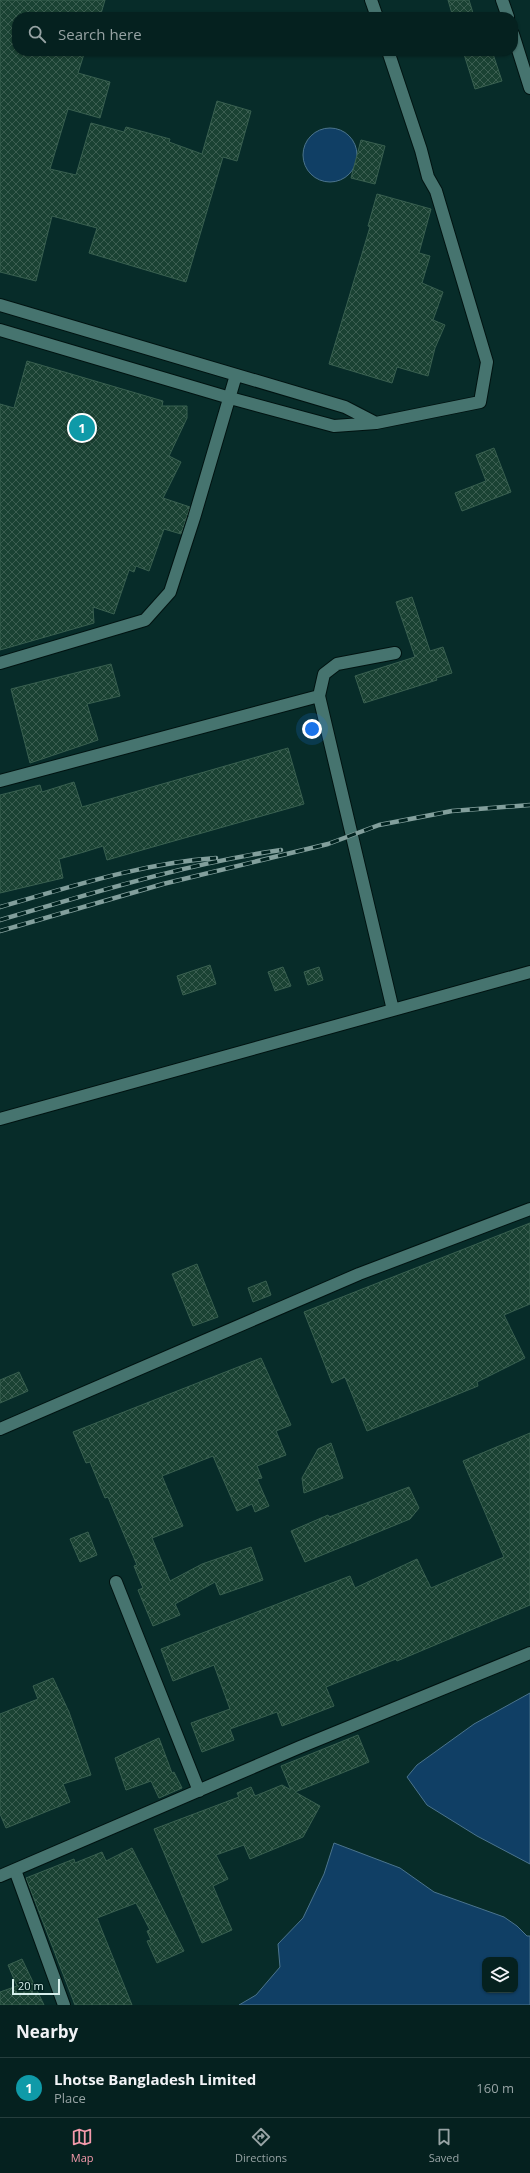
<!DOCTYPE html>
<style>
body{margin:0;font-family:"Open Sans",sans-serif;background:#132e2c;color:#f1f3f6}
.controls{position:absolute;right:12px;bottom:12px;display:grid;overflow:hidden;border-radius:8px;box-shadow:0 1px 3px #0004}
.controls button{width:36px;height:36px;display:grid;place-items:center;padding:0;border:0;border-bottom:1px solid #263e3d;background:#05211f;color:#f1f3f6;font:20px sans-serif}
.scale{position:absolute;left:12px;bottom:10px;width:48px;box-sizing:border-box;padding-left:4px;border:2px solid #d6eeeb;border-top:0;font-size:11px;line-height:14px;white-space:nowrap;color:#d6eeeb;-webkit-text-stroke:3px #00221f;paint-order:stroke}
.you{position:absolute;left:312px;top:729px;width:14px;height:14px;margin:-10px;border:3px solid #fff;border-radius:50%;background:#1a73e8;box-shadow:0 0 0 6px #1a73e833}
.badge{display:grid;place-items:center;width:26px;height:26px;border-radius:50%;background:#f39aab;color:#fff;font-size:13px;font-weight:700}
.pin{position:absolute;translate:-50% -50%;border:2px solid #fff;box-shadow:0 1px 4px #0006}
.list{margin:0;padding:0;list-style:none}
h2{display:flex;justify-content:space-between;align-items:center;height:52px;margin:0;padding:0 16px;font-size:17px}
h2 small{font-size:13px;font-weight:400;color:#97a3a4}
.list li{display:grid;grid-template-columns:26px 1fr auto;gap:12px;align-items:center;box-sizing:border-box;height:60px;padding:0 16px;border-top:1px solid #263e3d}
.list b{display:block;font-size:15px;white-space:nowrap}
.list p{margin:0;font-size:13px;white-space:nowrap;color:#97a3a4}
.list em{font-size:13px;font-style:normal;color:#97a3a4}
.icon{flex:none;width:22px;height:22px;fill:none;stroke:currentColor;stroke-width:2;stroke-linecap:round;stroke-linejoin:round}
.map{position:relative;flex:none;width:530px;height:2005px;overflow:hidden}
.search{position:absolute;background:#05211f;box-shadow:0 1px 3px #0004;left:12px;right:12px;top:12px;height:44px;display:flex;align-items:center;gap:10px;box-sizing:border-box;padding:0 14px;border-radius:16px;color:#97a3a4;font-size:15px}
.sheet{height:112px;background:#05211f}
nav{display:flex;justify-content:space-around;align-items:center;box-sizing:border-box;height:56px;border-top:1px solid #263e3d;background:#05211f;font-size:11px;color:#97a3a4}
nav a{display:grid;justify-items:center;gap:2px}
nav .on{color:#f39aab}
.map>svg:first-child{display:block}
</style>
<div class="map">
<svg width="530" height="2005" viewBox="0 0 530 2005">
<defs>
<pattern id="building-cross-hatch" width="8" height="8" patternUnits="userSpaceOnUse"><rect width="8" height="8" fill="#1a4233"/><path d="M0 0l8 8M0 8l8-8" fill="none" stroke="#3b5e51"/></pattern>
</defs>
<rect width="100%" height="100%" fill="#072c29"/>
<path fill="#103f65" stroke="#4b748d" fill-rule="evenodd" d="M303 155a27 27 0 1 1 54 0a27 27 0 1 1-54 0Z
M530 1693V1864L477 1836 427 1805 407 1777 417 1765 474 1724Z
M334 1843 400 1868 434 1892 504 1917 517 1926 527 1936H530V2005H239L256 1995 280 1967 278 1944 303 1918 324 1874ZM485 1960H515V1990H485Z"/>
<path fill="url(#building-cross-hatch)" stroke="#396050" d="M0 0H105L100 17H17V51H74L84 54 78 73 110 82 100 118 68 109 50 169 76 175 91 123 124 132 126 127 170 139 169 142 202 154 217 101 251 111 237 161 223 157 186 282 89 253 97 228 52 216 36 281 0 272Z
M448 0H469L473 13 453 17Z
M463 51H492L502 81 475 89Z
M361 140 385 146 375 184 351 178Z
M377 194 431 209 419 253 430 256 422 283 443 292 433 320 445 325 435 348 428 376 397 367 392 383 329 364 370 227 368 226Z
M27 361 163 401 162 406H187V418L169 456 181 462 163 498 190 507 181 534 164 529 149 571 136 566 134 572 129 570 114 614 93 607 94 623 0 650V404L14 408Z
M494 448 511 492 462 511 455 493 486 481 476 455Z
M412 597 430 651 443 647 452 673 436 678 437 680 364 703 355 676 415 657 396 602Z
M111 664 120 696 87 704 98 740 30 763 11 689Z
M288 748 304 804 107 860 103 846 84 852 59 859 63 878 0 893V795L40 785 42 792 74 782 82 807Z
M210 965 216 984 183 995 177 976Z
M283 967 291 986 275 991 268 972Z
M319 967 323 980 308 985 304 972Z
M530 1223V1304L504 1315 525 1358 477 1382 478 1386 367 1431 345 1377 332 1383 304 1312Z
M197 1264 218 1317 193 1326 172 1274Z
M266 1281 271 1295 253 1302 248 1288Z
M261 1358 291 1425 276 1431 286 1455 257 1466 262 1478 257 1479 269 1506 255 1512 252 1504 237 1511 213 1456 162 1476 183 1526 152 1538 170 1581 202 1564 251 1547 263 1580 220 1595 215 1582 175 1604 180 1615 153 1626 138 1590 143 1588 134 1566 137 1565 108 1497 105 1498 90 1462 86 1463 73 1432Z
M19 1372 28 1391 0 1403V1380Z
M530 1433V1605L397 1661 396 1659 326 1687 334 1706 282 1726 277 1712 230 1729 234 1740 202 1752 191 1723 230 1709 214 1665 173 1681 161 1649 350 1576 355 1588 417 1559 431 1588 504 1557 463 1461Z
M331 1443 343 1478 304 1493 302 1478 318 1449Z
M409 1487 419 1508 410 1519 305 1562 291 1531 328 1515 329 1517Z
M88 1532 97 1555 80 1562 70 1539Z
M53 1678 69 1712 91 1775 63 1784 70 1802 6 1828 0 1814V1714L38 1699 33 1686Z
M358 1735 369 1762 295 1792 320 1806 303 1837 250 1859 244 1845 216 1855 228 1879 213 1886 232 1930 202 1943 154 1829 239 1797 237 1793 251 1787 255 1796 282 1785 291 1790 281 1766Z
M159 1738 172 1773 174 1772 182 1788 159 1798 151 1781 126 1790 115 1758Z
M132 1848 184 1951 157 1963 147 1941 151 1940 147 1931 150 1930 136 1903 97 1918 132 2005H75L26 1878 74 1859 75 1863 102 1852 106 1861Z
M22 1959 44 2005H0V1992L17 1986 8 1965Z"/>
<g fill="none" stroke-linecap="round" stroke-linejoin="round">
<g stroke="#001311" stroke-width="14">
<path id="minor" d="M371 0 377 17
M502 0 508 17
M513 34 530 88
M0 305 345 407 374 422
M0 330 230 398 334 426 376 423 480 402 487 362 436 191 428 177 421 150 388 51
M0 663 145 620 170 592 194 518 236 375
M0 781 319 696
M393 1010 319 696 324 674 337 664 395 653
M0 1119 530 972
M0 1429 359 1274 530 1209
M116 1582 199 1791
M15 1870 64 2005
M0 1876 300 1747 530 1653"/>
</g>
<use href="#minor" stroke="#46746f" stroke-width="12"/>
<g stroke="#829f9c" stroke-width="4.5">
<path id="rail" d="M0 907C70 887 143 863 216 858
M0 920C93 893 185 864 281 850
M0 931 163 884 328 844 379 825 452 811 530 805"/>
</g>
<use href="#rail" stroke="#00221f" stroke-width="3" stroke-dasharray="9" stroke-linecap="butt"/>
</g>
</svg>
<div class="controls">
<button><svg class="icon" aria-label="layers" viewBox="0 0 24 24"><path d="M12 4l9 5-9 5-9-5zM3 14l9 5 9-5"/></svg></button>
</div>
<div class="scale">20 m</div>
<div class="you"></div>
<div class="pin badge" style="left:82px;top:428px;background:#0f9aa8">1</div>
<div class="search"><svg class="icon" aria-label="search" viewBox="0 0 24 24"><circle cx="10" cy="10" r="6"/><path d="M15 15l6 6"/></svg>Search here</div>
</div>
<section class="sheet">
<h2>Nearby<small></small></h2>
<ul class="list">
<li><span class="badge" style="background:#0f9aa8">1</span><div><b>Lhotse Bangladesh Limited</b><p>Place</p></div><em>160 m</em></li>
</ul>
</section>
<nav>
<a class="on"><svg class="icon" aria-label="map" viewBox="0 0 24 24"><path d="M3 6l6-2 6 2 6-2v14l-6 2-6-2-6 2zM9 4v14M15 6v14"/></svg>Map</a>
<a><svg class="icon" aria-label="directions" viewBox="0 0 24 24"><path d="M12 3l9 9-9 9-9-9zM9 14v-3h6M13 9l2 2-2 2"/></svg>Directions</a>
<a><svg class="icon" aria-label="saved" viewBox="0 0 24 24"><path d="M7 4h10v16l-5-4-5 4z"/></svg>Saved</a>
</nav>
